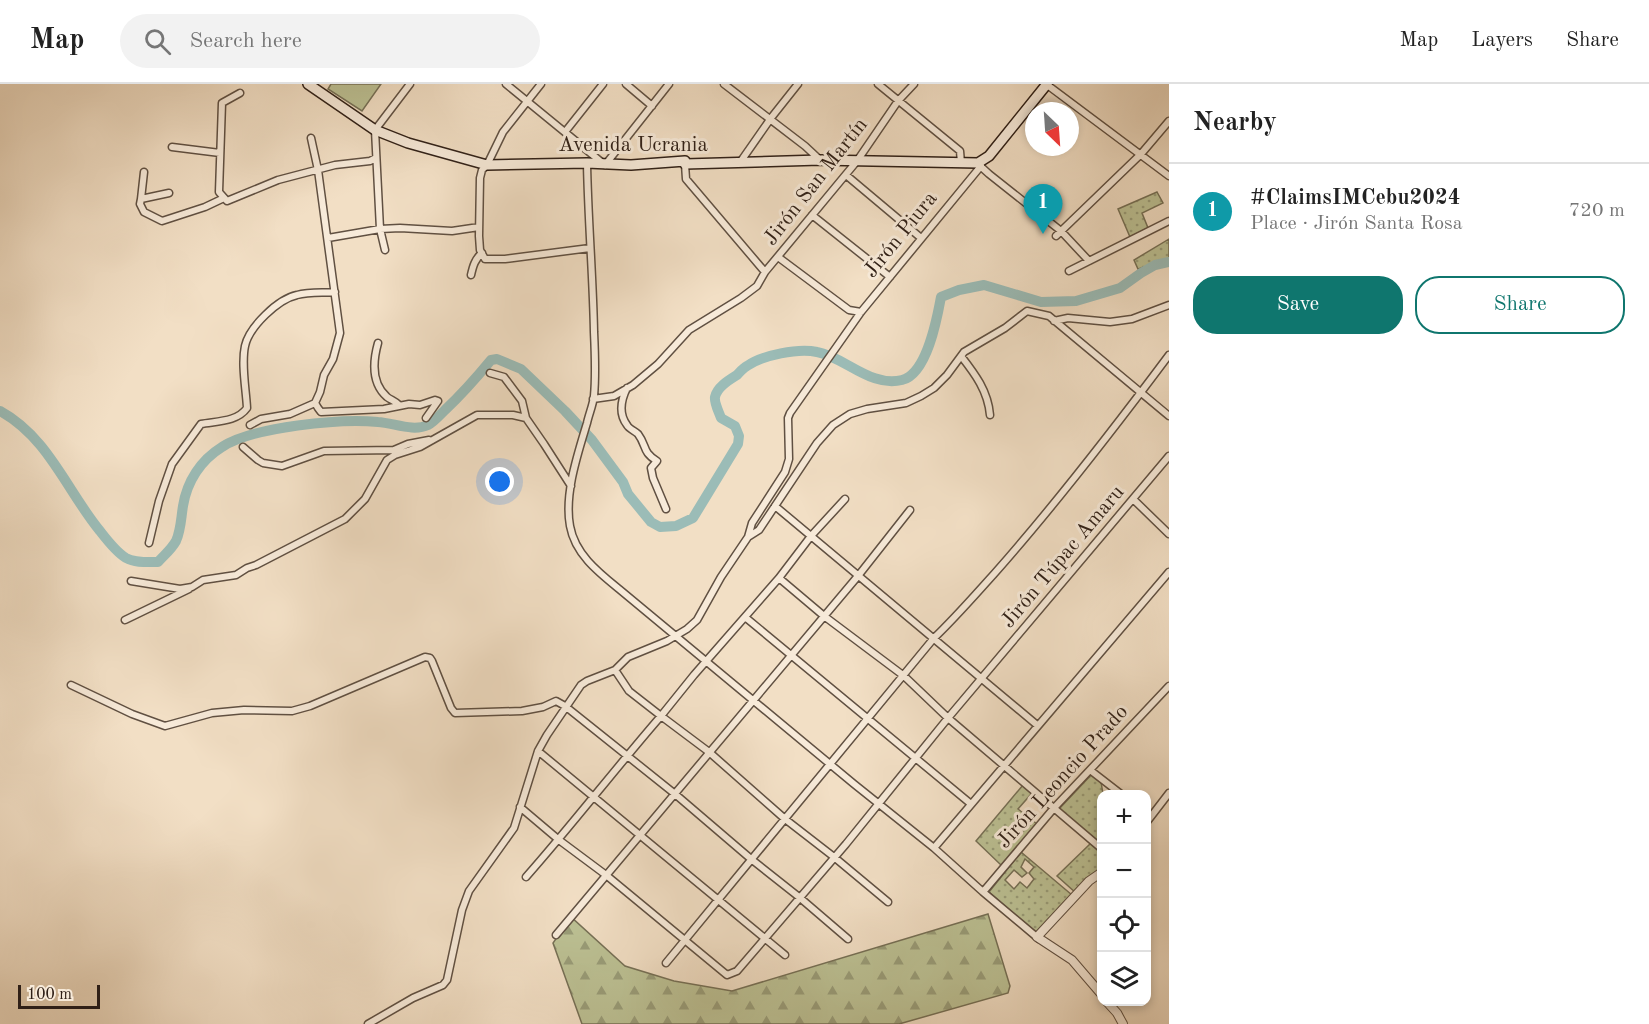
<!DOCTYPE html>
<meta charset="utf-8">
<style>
body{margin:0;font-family:"Old Standard TT",serif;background:#f2f2f2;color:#222}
.controls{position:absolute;right:18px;bottom:18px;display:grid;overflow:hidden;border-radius:12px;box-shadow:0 3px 9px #0003}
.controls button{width:54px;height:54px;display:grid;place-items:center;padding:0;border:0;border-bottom:2px solid #e0e0e0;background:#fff;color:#222;font:30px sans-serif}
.compass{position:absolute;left:1025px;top:18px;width:54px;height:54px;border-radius:50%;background:#fff;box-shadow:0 3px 9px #0003;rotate:155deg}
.scale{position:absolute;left:18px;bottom:15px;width:82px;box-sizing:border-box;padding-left:6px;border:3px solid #302017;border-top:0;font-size:16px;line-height:21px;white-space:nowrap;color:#302017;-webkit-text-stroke:4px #f7ead9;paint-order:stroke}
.you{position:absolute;left:500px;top:398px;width:21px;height:21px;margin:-15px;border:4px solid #fff;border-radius:50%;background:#1a73e8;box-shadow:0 0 0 9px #1a73e833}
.badge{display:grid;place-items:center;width:39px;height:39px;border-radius:50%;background:#0f766e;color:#fff;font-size:20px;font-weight:700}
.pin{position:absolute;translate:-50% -50px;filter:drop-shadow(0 2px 3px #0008)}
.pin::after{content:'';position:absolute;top:32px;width:21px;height:18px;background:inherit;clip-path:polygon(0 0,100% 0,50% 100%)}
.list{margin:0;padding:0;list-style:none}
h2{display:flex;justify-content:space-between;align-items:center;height:78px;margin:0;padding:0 24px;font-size:26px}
h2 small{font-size:20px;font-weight:400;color:#767676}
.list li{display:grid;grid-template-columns:39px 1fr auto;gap:18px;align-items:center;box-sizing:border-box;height:96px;padding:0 24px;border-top:2px solid #e0e0e0}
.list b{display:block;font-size:22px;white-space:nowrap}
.list p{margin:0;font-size:20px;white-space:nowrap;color:#767676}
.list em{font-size:20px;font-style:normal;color:#767676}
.actions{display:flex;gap:12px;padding:18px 24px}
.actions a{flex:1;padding:14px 0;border:2px solid #0f766e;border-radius:24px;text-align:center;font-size:21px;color:#0f766e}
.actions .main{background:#0f766e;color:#fff}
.icon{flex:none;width:33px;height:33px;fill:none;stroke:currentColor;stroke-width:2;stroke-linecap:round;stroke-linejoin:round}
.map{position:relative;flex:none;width:1169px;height:940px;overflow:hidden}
header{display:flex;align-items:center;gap:36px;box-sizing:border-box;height:84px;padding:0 30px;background:#fff;border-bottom:2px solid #e0e0e0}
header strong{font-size:28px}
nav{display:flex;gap:33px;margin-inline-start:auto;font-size:21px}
.search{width:420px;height:54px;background:#f2f2f2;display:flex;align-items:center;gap:15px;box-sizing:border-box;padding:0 21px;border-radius:33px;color:#767676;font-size:22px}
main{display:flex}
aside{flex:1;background:#fff}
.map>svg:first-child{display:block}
</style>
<header>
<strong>Map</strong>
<div class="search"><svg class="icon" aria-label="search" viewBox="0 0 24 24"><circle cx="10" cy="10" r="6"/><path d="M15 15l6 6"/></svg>Search here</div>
<nav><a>Map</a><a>Layers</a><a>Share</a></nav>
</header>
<main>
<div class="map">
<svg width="1169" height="940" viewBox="0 0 1169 940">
<defs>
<pattern id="grass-dots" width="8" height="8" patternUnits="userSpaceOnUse" patternTransform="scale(1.5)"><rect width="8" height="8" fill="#bcc194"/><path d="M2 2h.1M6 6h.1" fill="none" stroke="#999c78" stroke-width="1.8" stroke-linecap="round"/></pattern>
<pattern id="forest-firs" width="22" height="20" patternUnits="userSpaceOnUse" patternTransform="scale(1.5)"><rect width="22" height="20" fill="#bcc194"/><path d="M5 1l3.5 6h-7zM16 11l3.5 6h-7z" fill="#999c78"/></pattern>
</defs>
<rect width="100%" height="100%" fill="#f2dfc5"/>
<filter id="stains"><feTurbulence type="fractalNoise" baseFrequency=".00333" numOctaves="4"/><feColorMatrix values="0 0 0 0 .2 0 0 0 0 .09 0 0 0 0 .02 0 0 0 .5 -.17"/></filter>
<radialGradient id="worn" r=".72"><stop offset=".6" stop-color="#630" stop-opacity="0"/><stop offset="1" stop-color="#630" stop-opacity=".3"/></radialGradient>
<path fill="url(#grass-dots)" stroke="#767056" stroke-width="1.5" fill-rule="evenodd" d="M1157 108 1163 119 1142 129 1148 144 1130 153 1118 125Z
M1169 155V176L1138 185 1134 176Z
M1092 690 1101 698 1103 710 1101 762 1059 725Z
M1023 701 1032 709 1018 725 1037 740 1002 782 976 757Z
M1091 759 1101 768V787L1076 809 1057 792Z
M1021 768 1072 811 1037 850 989 808ZM1025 775 1034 783 1029 789 1034 795 1027 804 1020 798 1014 805 1005 796 1014 786 1022 793 1027 789 1021 783Z"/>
<path fill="url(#forest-firs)" stroke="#767056" stroke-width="1.5" d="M988 830 1010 902 1008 909 899 940H582L553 859 571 833 625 882 674 897 732 907Z"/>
<path fill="#bcc194" stroke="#767056" stroke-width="1.5" d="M331 0H381L362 27 328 5Z"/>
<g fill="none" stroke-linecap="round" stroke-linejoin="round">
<path stroke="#9bbcb7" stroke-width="10" d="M0 327C48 353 67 407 100 447 107 456 116 468 126 474 135 479 147 478 158 478 164 471 171 466 176 457 181 446 181 434 183 422 187 397 201 376 222 363 252 343 342 334 378 338 394 339 413 348 428 341 434 338 440 331 445 326 462 310 477 293 491 276L497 275 521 285 565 327 592 356 623 398 628 410 651 438 660 443 676 442 693 434 738 360 739 352 735 342 721 334C719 328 714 319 715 313 717 303 729 296 737 291 740 288 743 284 747 282 763 271 798 264 817 268 845 273 871 304 902 296 927 290 937 235 941 213L959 206 984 201 1041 218 1076 217 1120 204 1141 189 1155 181 1169 178"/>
<g stroke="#605042" stroke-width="9">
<path id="minor" d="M506 0 605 81 669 0
M541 0 503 48 487 81 482 86 480 94 479 152 480 166 485 175H505L590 164
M626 0 652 22
M724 0 805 62 820 76
M878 0 960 67 961 79
M1046 0 1169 92
M240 9 222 19 219 108 227 117 278 96 335 81 370 77 376 74
M565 48 603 0
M311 54 318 86 340 249 333 275 324 291 320 308 315 319 318 324 321 328 384 325 409 320 420 321 435 316 438 317 426 334
M172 63 220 69
M741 77 771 34 798 0
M587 79C588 136 593 192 594 248 595 269 596 291 594 312 593 321 589 330 587 339 578 369 564 410 570 442 575 470 598 488 619 505L854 700 934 764 983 808 1039 855
M685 80 686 95 765 188
M978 80 989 90 1061 147 1089 177
M846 91 921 154
M169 109 141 115 140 120 144 128 162 137 205 123 224 114
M141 115 144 88
M812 131 890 193
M1056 152 1141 70 1169 37
M328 154 380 145 400 144 452 147 479 143
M385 166 380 145 375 46 410 0
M778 173 849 226 861 228
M1069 187 1169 137
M471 191C473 182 475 175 482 169
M1054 237 1068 234 1110 238 1132 235 1169 221
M378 259C373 277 371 299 387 313 391 316 395 317 399 321
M961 272C975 290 988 307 990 331
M490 289 504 293 522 317 526 334 544 360 571 402
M627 304C621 316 618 329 627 341 629 345 635 347 638 350 647 362 642 368 657 377L651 384 653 394 666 425
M593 315 614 312 633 301 658 280 689 246 741 214 757 202 765 188 857 77 898 17 914 0
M250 341 261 335 290 330 315 319
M243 363 258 376 263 379 282 382 324 367 394 366 408 360 429 356
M1133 415 1169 450
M775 422 1037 641
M748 453 752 439 785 388 789 375 788 334 790 329 861 228 981 82
M149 459 159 417 172 380 201 340C217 337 237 338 247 324 246 305 241 280 245 262 249 243 278 215 297 211 309 208 322 209 335 208
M779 494 824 532 904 592 948 634 1102 765
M131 497 180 505 192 503 203 496 236 491 247 484 256 481 345 435 365 415 387 376 395 371 420 363 477 331H513L526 334
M745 533 971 720
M125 536 189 505
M615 586 629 607 661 632 694 591 779 494 811 452 845 415
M71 601 132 630 165 642 212 629 244 626 292 627 310 622 425 573 430 574 432 577 451 624 455 629 522 627 543 623 556 617 565 622 675 710 751 775 799 813 848 855
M538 667 785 871
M1090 686 1121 710
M520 723 559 756 606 791 727 891 737 887 846 760 948 634 1169 372
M1146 739 1169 709
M934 764 1169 488
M526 793C572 741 615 685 661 632L709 668 785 735 834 773 888 818
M983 808 1054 724 1169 602
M556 851 858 492 910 426
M666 879 934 554C955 534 974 512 994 490 1056 420 1113 346 1169 271
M368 940 413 914 443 901 447 896 462 826 469 807 514 744 538 667 547 651 581 601 587 597 615 586 628 573 667 557 687 545 697 536 721 493 748 453 759 446 817 359 833 341 850 330 867 325 906 319 921 312 934 304 947 291 964 268 1005 244 1027 227 1049 232 1169 332"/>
</g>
<g stroke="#605042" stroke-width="10">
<path id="tertiary" d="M1102 788 1089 797 1037 853 1072 876 1102 911
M1107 918 1117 929 1123 940"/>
</g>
<g stroke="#302017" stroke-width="12">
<path id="secondary" d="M308 0 375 46 408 59 487 81 587 79 631 81 685 77V80L820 76 978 79 989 72 1047 0"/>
</g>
<use href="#minor" stroke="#f7ead9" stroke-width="6"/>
<use href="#tertiary" stroke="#f7ead9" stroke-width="8"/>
<use href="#secondary" stroke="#f7ead9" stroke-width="9"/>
</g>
<g text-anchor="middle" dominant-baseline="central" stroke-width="6" stroke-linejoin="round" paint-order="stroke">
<g font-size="21" fill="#302017" stroke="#f7ead9">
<text x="633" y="61">Avenida Ucrania</text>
<text transform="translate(816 98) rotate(-52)">Jirón San Martín</text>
<text transform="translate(901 151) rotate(-51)">Jirón Piura</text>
<text transform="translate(1063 473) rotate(-50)">Jirón Túpac Amaru</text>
<text transform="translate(1063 693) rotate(-48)">Jirón Leoncio Prado</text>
</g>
</g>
<rect width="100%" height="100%" filter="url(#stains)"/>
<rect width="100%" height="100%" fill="url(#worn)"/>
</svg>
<div class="controls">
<button>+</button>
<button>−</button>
<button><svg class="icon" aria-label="locate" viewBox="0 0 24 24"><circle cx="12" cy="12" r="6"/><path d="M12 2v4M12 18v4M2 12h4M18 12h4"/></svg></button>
<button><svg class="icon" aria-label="layers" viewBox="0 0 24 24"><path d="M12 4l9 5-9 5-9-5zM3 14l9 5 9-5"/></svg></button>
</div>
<svg class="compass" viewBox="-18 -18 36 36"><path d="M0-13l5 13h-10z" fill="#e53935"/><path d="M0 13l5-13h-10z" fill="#767676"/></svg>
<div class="scale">100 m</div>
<div class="you"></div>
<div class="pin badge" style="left:1043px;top:150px;background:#0f9aa8">1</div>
</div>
<aside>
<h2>Nearby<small></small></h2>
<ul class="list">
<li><span class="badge" style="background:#0f9aa8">1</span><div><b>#ClaimsIMCebu2024</b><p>Place · Jirón Santa Rosa</p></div><em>720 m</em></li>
</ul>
<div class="actions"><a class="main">Save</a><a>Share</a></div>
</aside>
</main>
